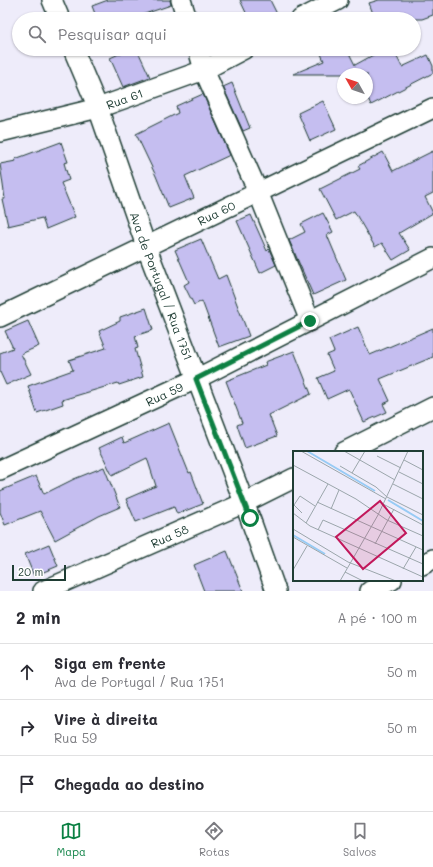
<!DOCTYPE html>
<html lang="pt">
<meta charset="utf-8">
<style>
body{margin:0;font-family:Mali,sans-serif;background:#f2f2f3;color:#2b2b33}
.compass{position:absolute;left:337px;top:68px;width:36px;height:36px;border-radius:50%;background:#fff;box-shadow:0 1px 3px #0004;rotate:310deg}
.scale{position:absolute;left:12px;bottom:10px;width:54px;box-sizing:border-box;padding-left:4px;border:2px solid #1f3d34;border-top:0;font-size:11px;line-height:14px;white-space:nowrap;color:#1f3d34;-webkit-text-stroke:3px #fff;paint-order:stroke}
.stop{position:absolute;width:12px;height:12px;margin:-9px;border:3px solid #0b8043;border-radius:50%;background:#fff}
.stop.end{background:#0b8043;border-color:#fff;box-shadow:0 1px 4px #0008}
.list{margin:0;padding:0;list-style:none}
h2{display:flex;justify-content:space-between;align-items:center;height:52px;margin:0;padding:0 16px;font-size:17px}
h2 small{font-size:13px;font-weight:400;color:#7c7c81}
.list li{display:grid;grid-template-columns:26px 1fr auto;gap:12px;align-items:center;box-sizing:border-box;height:56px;padding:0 16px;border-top:1px solid #e1e1e2}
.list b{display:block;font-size:15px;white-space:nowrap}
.list p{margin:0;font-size:13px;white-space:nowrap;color:#7c7c81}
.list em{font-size:13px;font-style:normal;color:#7c7c81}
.icon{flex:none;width:22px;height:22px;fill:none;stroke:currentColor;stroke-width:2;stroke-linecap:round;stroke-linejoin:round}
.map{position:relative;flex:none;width:433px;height:591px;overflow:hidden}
.search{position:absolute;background:#fff;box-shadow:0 1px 3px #0004;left:12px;right:12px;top:12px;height:44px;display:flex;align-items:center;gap:10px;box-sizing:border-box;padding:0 14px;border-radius:22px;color:#7c7c81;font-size:15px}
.sheet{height:220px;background:#fff}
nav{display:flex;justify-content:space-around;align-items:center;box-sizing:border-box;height:56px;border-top:1px solid #e1e1e2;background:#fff;font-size:11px;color:#7c7c81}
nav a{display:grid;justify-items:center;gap:2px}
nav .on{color:#0b8043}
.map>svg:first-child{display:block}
</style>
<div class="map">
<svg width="433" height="591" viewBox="0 0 433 591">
<rect width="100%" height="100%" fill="#eeecfa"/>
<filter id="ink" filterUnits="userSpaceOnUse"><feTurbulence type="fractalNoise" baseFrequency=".025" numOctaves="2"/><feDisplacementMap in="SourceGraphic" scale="8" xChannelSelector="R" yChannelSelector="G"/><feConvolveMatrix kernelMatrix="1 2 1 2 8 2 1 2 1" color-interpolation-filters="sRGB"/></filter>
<g filter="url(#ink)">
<path fill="#c5bef0" stroke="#1f3d34" d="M108 0H170L171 5 130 19H97L92 6Z
M240 0H270L277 14 267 19H249Z
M379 0H433V15L422 19H375L369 3Z
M130 49H137L150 77 123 87 110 58Z
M319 49H347L355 65 384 49H393L402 67 428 55 433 66V73L371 105 367 96V74H293L324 61Z
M232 83 250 128 243 131 223 87Z
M203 94 230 155 185 176 194 198 169 208 156 176 136 134 178 113 176 106Z
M323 101 336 129 310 141 298 113Z
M61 142 68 162 64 163 69 180 61 183 75 217 46 229 42 218 8 226 2 199H5L0 164 16 161 15 159Z
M433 151V193L425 197 433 213 399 233 410 250 393 260 382 243 375 247 354 211 336 220 320 189 360 169 358 166 383 152 393 171Z
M323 213 333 232 327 235 346 280 313 295 289 240 305 232 301 224Z
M251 215 267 251 269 249 276 265 260 273 237 221Z
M201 239 218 279 226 275 249 336 219 347 202 301 194 305 184 285 189 282 175 250Z
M146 308 153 330 135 336 138 348 135 349 143 377 119 385 118 383 62 400 63 404 37 413 28 386 73 370 69 360 106 348 99 331 120 321V317Z
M28 321 39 346 21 354 31 374 6 385 0 372V353L13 348 5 331Z
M358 327 370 355 433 328V357L380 379 390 401 383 404 387 412 364 422 349 389 327 399 318 378 334 371 327 355 334 352 329 340Z
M294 351 311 394 269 415 277 436 245 448 237 425 242 423 226 381 266 365 265 362Z
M169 423 189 473 191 472 203 504 177 514 174 507 136 522 126 499 156 486 147 458 112 475 99 448 122 437 124 443Z
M104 467 120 507 99 516 55 540 40 511 5 525 0 512V491L36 476 44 494 74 479Z
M49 544 58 566 34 576 25 554Z
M227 551 243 591H204L194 565Z"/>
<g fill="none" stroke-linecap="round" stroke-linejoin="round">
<g stroke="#1f3d34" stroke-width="22">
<g id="minor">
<path d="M52 0 60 19"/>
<path d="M181 0 187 19"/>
<path d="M301 19 338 0"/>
<path id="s1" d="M73 49 98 108 146 246 250 518 276 591"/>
<path d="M198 49 204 70 258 192 310 321"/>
<path id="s2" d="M0 132 98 108 204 70 244 49"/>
<path id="s3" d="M0 317 433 108"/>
<path d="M344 452 433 407"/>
<path id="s4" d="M0 470 196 379 433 258"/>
<path d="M422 565 433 559"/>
<path id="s5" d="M43 591 244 503 294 478"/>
<path d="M370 591 392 580"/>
</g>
</g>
<use href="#minor" stroke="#fff" stroke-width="19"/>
</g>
</g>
<g fill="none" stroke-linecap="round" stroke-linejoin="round" filter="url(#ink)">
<path stroke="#0b8043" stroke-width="5" d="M250 518 196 379 310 321"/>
</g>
<g text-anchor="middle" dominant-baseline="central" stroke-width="4" stroke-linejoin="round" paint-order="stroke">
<g font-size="12" fill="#1f3d34" stroke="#fff">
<text stroke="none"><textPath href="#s2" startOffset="129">Rua 61</textPath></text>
<text stroke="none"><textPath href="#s3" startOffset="240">Rua 60</textPath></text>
<text stroke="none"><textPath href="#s1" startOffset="253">Ava de Portugal / Rua 1751</textPath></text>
<text stroke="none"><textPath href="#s4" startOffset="181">Rua 59</textPath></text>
<text stroke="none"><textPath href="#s5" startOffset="138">Rua 58</textPath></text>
</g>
</g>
<g transform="translate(293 451)">
<rect width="130" height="130" fill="#eeecfa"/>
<path fill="none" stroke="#97cbf5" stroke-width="2" d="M14 0 82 40M95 49 130 70M0 84 32 103"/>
<path fill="none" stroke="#9ba6ab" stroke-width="1" d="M8 0 93 48M51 0 102 29M84 5 108 17M111 9 130 19M0 14 63 48 94 69 130 85M47 15 83 36 94 46 130 64M106 21 130 33M59 22 72 0M100 33 130 48M24 51 130 99M90 53 130 74M38 58 46 39M0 62 17 75 130 126M9 62 1 54 7 45 22 55M13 72 35 33M0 78 55 111 103 130M25 79 30 69 130 113M0 86 54 117M82 93 101 58M110 118 123 96M0 119 14 95M52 121 70 130M47 130 85 64 115 0"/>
<path fill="#c2185b" fill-opacity="0.15" stroke="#c2185b" stroke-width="2" d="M87 50 113 82 70 118 43 86Z"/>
<rect width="130" height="130" fill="none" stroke="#1f3d34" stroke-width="2"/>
</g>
</svg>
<svg class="compass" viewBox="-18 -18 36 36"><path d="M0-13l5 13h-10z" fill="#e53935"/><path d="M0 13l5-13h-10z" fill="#7c7c81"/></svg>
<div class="scale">20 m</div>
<div class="stop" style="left:250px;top:518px"></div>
<div class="stop end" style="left:310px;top:321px"></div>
<div class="search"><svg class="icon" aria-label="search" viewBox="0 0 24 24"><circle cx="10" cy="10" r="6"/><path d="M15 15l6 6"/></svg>Pesquisar aqui</div>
</div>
<section class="sheet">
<h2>2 min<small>A pé · 100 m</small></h2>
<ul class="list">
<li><svg class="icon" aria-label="ahead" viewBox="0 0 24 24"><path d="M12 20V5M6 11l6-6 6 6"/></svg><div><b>Siga em frente</b><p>Ava de Portugal / Rua 1751</p></div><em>50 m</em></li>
<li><svg class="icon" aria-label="right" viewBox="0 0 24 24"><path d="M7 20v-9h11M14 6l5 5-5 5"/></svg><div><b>Vire à direita</b><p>Rua 59</p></div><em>50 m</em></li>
<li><svg class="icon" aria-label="arrive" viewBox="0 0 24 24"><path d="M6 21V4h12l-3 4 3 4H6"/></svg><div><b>Chegada ao destino</b></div></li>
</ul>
</section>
<nav>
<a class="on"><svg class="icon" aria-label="map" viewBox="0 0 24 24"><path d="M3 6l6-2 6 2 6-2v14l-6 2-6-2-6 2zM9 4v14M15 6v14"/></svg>Mapa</a>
<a><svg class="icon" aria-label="directions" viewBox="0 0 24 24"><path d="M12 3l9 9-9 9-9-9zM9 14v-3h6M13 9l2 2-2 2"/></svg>Rotas</a>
<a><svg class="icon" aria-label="saved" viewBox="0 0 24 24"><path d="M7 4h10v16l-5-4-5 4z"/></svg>Salvos</a>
</nav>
